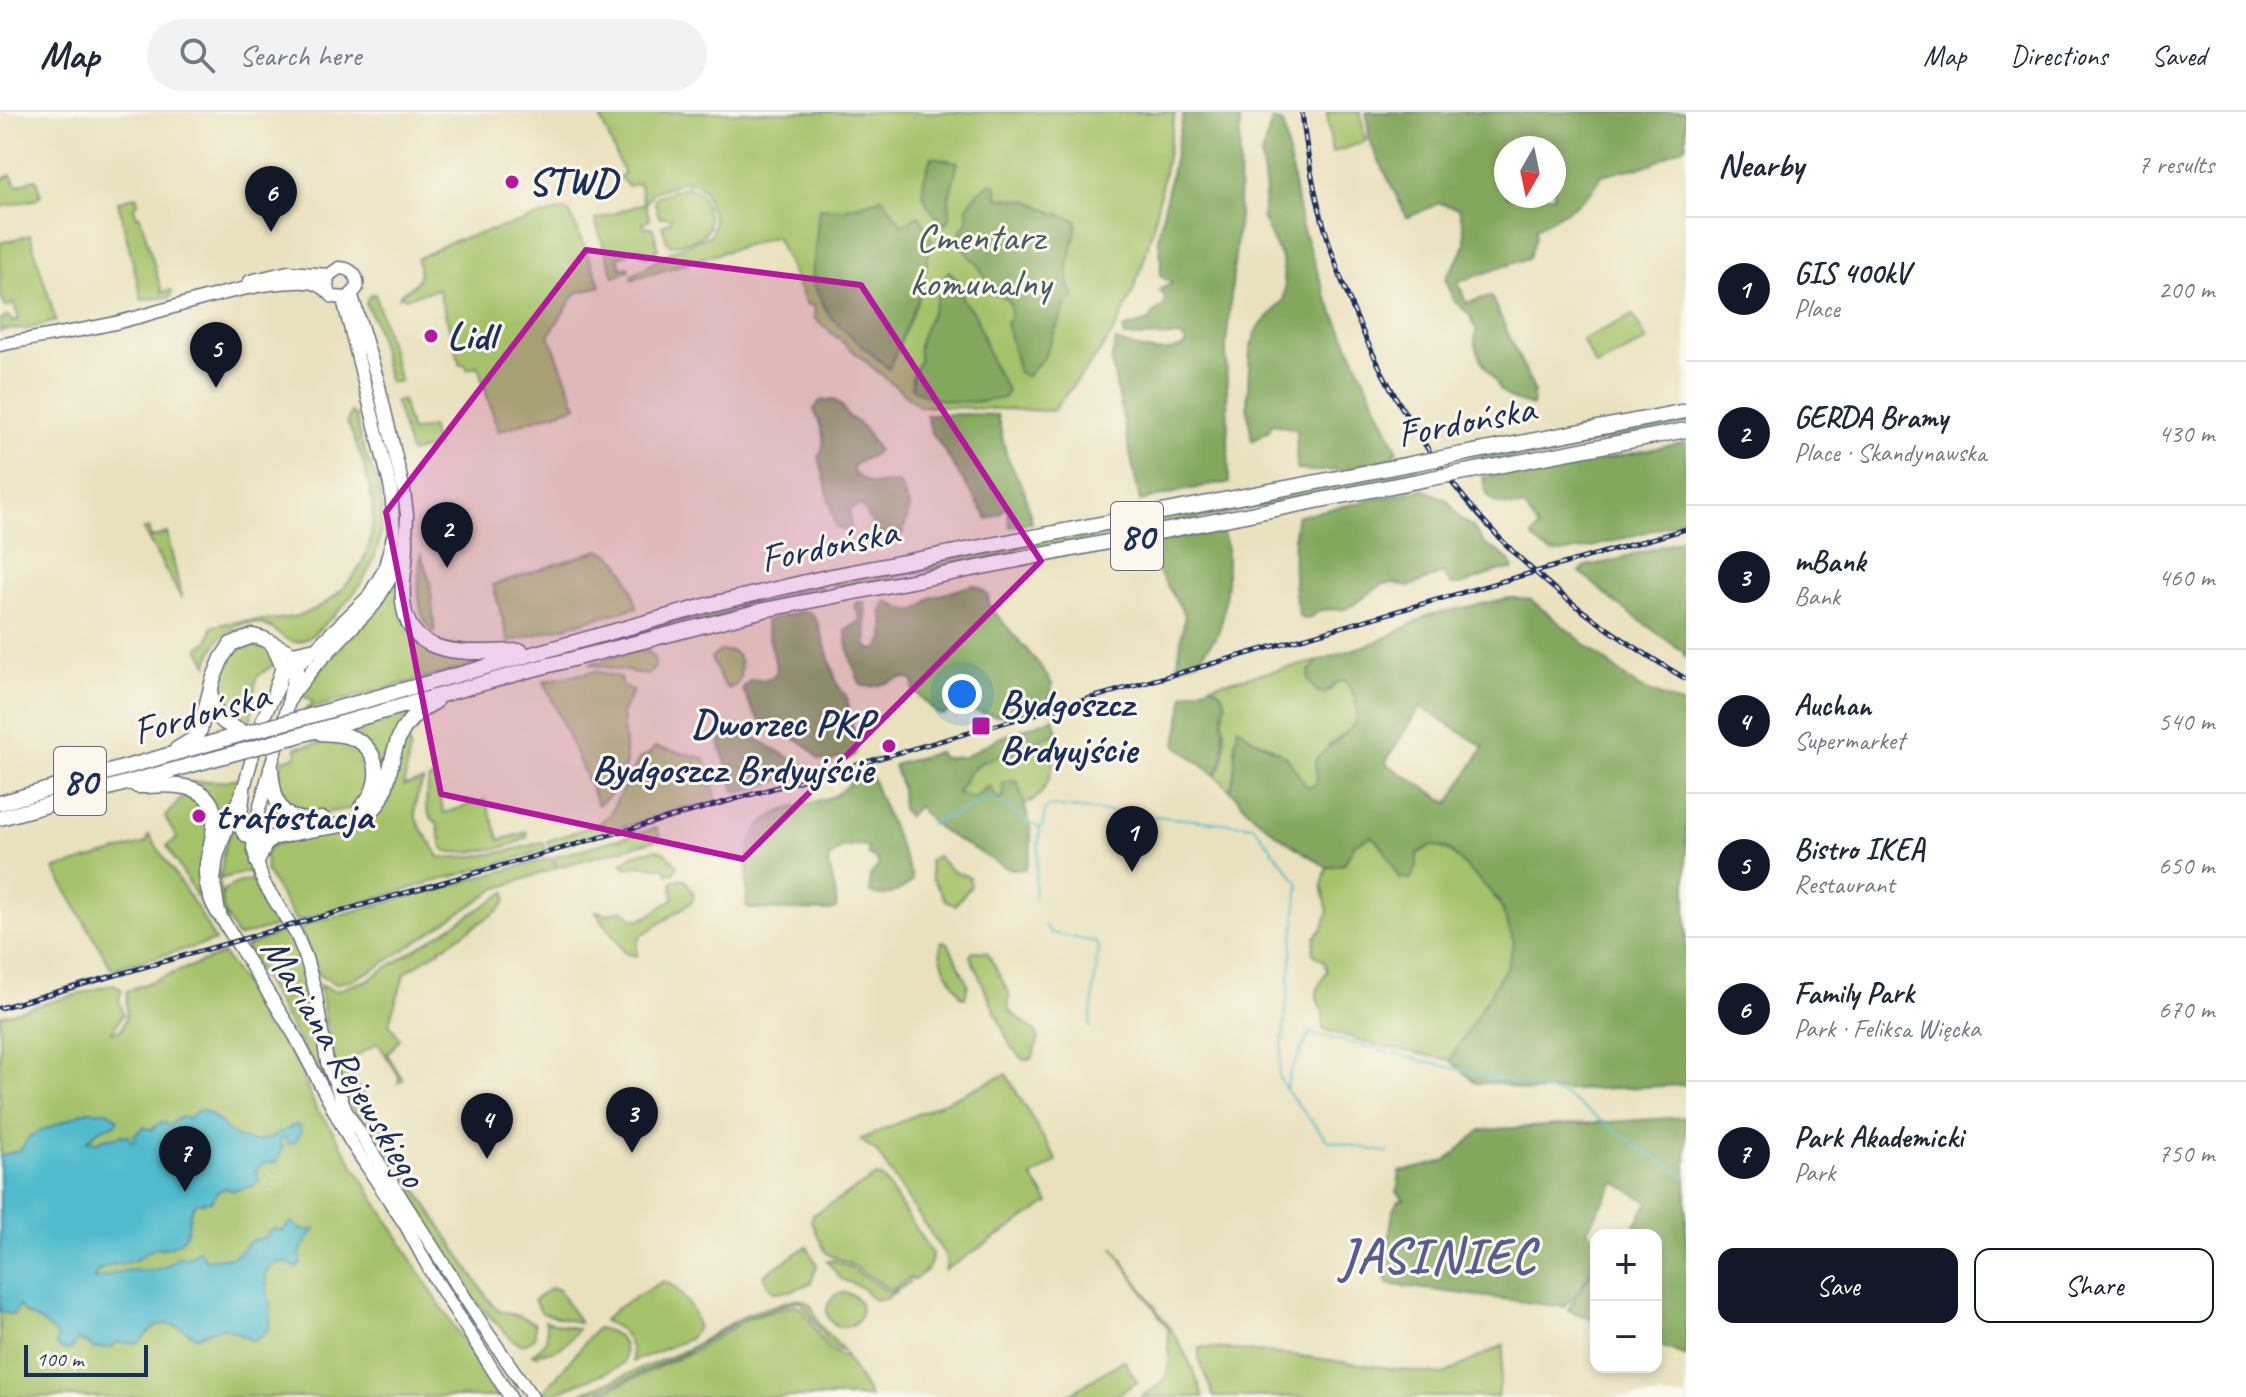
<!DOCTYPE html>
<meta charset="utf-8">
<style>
body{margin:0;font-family:Caveat,sans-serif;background:#f2f2f3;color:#1f2937}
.controls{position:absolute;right:24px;bottom:24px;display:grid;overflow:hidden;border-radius:16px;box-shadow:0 4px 12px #0003}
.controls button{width:72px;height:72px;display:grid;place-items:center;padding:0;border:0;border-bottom:2px solid #e0e1e3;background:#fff;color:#1f2937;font:40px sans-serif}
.compass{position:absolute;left:1494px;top:24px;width:72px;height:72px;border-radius:50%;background:#fff;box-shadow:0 4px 12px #0003;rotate:189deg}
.scale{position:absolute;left:24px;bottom:20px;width:124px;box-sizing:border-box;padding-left:8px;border:4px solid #1b2f5e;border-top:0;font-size:22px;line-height:28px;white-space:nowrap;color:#1b2f5e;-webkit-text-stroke:6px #fbf7ec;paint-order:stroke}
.you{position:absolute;left:962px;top:582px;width:28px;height:28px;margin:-20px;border:6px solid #fff;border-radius:50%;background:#1a73e8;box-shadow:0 0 0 12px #1a73e833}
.badge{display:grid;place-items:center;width:52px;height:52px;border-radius:50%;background:#111827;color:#fff;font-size:26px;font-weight:700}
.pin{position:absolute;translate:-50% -66px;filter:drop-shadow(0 2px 4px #0008)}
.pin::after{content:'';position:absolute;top:42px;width:28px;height:24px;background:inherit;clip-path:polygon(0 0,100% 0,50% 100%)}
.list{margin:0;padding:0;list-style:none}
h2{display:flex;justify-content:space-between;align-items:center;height:104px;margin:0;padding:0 32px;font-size:34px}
h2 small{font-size:26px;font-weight:400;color:#747a83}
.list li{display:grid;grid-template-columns:52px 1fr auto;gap:24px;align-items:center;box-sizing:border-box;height:144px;padding:0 32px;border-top:2px solid #e0e1e3}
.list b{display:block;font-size:30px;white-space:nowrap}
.list p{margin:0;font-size:26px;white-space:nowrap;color:#747a83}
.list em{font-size:26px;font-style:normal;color:#747a83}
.actions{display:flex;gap:16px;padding:24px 32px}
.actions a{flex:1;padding:18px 0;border:2px solid #111827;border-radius:16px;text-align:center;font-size:28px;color:#111827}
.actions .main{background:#111827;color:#fff}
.icon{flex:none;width:44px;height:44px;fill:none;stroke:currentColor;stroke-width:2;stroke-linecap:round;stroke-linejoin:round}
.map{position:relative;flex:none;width:1686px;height:1285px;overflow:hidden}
header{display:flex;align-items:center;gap:48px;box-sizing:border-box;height:112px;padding:0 40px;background:#fff;border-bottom:2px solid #e0e1e3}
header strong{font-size:38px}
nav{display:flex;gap:44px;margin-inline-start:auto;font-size:28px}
.search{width:560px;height:72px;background:#f2f2f3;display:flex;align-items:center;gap:20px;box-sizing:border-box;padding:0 28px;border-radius:44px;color:#747a83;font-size:30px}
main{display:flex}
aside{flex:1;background:#fff}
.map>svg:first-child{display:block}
</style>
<header>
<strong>Map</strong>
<div class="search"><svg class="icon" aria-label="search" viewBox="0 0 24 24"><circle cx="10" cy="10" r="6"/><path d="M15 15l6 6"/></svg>Search here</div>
<nav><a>Map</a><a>Directions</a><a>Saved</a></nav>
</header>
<main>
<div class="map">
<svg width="1686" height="1285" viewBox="0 0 1686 1285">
<rect width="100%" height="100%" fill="#fbf7ec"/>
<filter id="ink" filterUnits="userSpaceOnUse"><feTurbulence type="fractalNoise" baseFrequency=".0125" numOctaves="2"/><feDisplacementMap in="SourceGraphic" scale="16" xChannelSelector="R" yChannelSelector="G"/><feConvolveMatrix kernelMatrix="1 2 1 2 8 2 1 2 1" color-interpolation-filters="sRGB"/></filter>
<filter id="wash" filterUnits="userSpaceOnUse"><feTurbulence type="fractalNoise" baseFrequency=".006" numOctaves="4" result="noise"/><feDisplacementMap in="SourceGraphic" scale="32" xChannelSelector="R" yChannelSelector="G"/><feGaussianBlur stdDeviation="1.8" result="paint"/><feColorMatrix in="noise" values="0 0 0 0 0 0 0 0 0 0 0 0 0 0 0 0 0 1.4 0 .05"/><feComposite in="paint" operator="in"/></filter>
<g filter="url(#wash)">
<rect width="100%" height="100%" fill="#e9e1bd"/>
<path fill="#a4c269" stroke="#607864" stroke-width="2" d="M598 0H1175C1161 74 1153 148 1116 215 1099 245 1073 272 1053 299L919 294 815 207 814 193H807L776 124 632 168 631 164 672 139 711 123 714 109 704 78 695 71 685 69 653 80 645 92 650 108 643 111 644 115 653 116 658 137 648 145 643 143 640 136 618 145 621 157 628 155 629 159 614 165 595 108 644 91 639 71 628 74 619 65 624 62Z
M1327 0H1360L1366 29 1332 41Z
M11 63 17 74 34 67 37 68 41 82 37 87 0 95V68Z
M687 74C693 76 695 75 699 80 704 87 712 110 707 118 702 128 681 131 671 133L667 130 662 114 671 108V105H659L654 87 657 84Z
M136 84 138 91 134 95 137 104H140L162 180 172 178 171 185 142 188 118 90Z
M563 98 570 101 601 174 576 181 549 223 577 294 498 319 478 254 467 257 465 251 460 253 438 177 405 186 402 183 399 185 401 181C418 172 423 166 417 147L450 130Z
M30 123 56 209 27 217 1 218 0 221V207L8 204 12 210 19 207 14 192 5 195 0 182V131Z
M375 182 400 270H389L375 210 366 192 369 184Z
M1633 203 1647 229 1596 254 1582 228Z
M402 288 411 320 431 315 436 334 411 341 409 337 395 289Z
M351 300 356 304 361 331 363 333C366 347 374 359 378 373 391 426 371 469 332 505 323 513 309 529 297 530 286 530 280 521 271 516 241 501 213 524 208 553L199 536 209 528 212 515C239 506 270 511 297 504 317 498 334 487 348 471 391 422 370 363 347 310Z
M1686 303V313L1469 355 1465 347Z
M1416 357 1420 363 1257 395 1270 383Z
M1249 387 1236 399 838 476 832 474 836 467Z
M148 416 151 426 167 421 182 487 143 418Z
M599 438C623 443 631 473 637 495L509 530 493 473Z
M421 441 430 470 435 521C413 504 419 466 421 441Z
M403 450 401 469 421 529 515 542 305 598 313 590 302 583 307 572 380 493Z
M818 473 823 477 818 481 291 621 293 616C468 565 641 513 818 473Z
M251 533 270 538 278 549 257 565C252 579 255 600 249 613L243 615 228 611 215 584C223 565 228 536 251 533Z
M638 538 649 540 654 547 655 555 648 563 589 552Z
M721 539H732L740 547C741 560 743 572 728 577L721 568 711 546Z
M1318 549C1308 561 1307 566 1316 579H1330L1337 570 1345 568 1356 587 1358 608 1353 615 1329 633 1315 674 1307 676C1287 645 1275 626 1235 628V664L1230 678 1215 663C1235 638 1221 600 1211 573Z
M596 559 619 565 623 574 633 579 622 601 626 649 623 663 614 680 598 693 544 569Z
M417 595 383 672 381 656 338 619Z
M417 610V619L407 625 410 635 404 674 423 669C404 711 422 711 439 745 475 747 509 740 543 730L546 738 296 809 266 759 265 743 272 733 361 712 402 631Z
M1058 620C1055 643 1052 686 1024 692L1016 669 997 689 985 676 973 686 957 682 968 662 981 650 1012 641Z
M341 628 364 640 372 663 362 687 353 696 307 704 288 696 278 674 282 648 297 644 296 635Z
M655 635 704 646 717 688 550 736 547 729 598 712 609 703 639 647 649 642Z
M243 665 220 726 219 716 190 670 224 669Z
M434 666 444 701 485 688 500 728 527 720V725C515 736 463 743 446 739L442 734 437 711C421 701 427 684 429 667Z
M188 679 206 690 211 711 228 828 223 829 167 734 177 727 165 705Z
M237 698 250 730 253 758 221 767 223 741Z
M657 716 660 727 558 755 554 745Z
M149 723 199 799 215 829 112 857 54 757 146 731Z
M1371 724 1383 735 1393 751 1417 755V742L1432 733C1453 738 1466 753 1481 769 1494 782 1512 808 1514 828 1516 853 1465 923 1450 948L1375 933 1323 917V898C1311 884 1319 873 1327 859L1324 849 1313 842 1315 825 1323 816 1328 800 1322 773 1327 755 1344 752 1355 732Z
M657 737 668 742 677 754 674 761 668 762 665 756 639 753 625 756 622 751 634 742Z
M937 744 951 758 969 765 971 774 955 793 946 789 932 766 929 749Z
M551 746 556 756 496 777 378 855 356 866 336 872 320 864 299 814Z
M681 766 685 767 694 782 692 790 641 824 637 832V844L625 841 596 799 608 802 622 798 636 808 647 805 673 787 672 770Z
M255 767 284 812 237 825C220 792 207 774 255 767Z
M506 780V789L499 798 405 861 389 911 400 927 387 942 403 968 398 971 399 964 378 931 345 951 422 1086 493 1194C505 1204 524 1202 535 1212V1226L523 1233 514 1229 474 1188 361 1014C333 964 329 929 319 873L335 879 367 868Z
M288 817C314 873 313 935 337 991L519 1274 517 1276 456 1184 437 1160 355 1028 245 835Z
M942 829 948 831 968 872 965 886 961 884C953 868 934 847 942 829Z
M973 839 987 840 1009 881V899L1035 919 1039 926 1032 947 1024 948 1011 935 970 844Z
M223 842 298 953 317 999 326 1008 433 1182 500 1285H0V904L114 872 122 878 119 887 123 902 112 920 121 918C130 900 125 897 127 879Z
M1006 962 1057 1049 1032 1065 1049 1091 945 1158 947 1151 945 1143 876 1039 860 1028Z
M876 1064 883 1066 932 1142C932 1157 924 1161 913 1168L910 1166 891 1178 850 1152 826 1141 811 1109 813 1103Z
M807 1134 817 1153 811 1171 791 1179 774 1180 768 1174 764 1163Z
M1113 1135 1176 1225 1194 1259 1203 1285H1141L1160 1272 1167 1262 1170 1248 1168 1217Z
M831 1147 849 1155 890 1181 910 1170 885 1187 875 1188 861 1175 841 1167 827 1149Z
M663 1169C678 1173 698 1201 697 1217L689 1227 632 1250C634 1231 622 1214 603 1209L617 1196Z
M551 1176 558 1177 580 1211 542 1201 534 1188Z
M827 1198a17 17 0 1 1 34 0a17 17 0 1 1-34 0Z
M795 1187C816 1188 812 1201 821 1214 828 1224 837 1229 844 1240L829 1233 802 1190 796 1189 744 1206 683 1242 586 1285H573L686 1238 747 1202Z
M795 1193 802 1196 826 1235 842 1244 845 1243 870 1285H593L692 1240 749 1206Z
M545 1209 578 1217C568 1231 558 1242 540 1240L537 1244 532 1242C546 1234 550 1224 545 1209Z
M597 1216C616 1219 630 1230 623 1251L617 1256 547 1284 544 1279Z
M1504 1233 1498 1285H1214L1199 1248V1237L1202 1235 1291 1243 1442 1263Z
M1124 1248 1137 1270 1114 1285H1065Z"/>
<path fill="#83a85d" stroke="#4f6c5e" stroke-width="2" fill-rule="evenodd" d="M1184 0H1240L1239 103 1226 234 1229 371 1213 372 1140 389 1111 248 1116 229C1138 237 1165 246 1187 232L1181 224 1125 225 1123 217 1149 209 1155 200 1164 194 1165 186 1159 178 1172 171 1160 164C1162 151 1161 138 1158 125Z
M1366 0H1686V33L1650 53 1601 63C1592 89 1559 103 1536 116V124L1529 146 1458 170 1466 191 1491 184 1534 278 1532 294 1514 288 1502 280 1480 246 1475 231 1476 216 1469 202 1454 189 1445 166C1468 134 1469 135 1459 97L1439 91 1407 106 1370 30ZM1506 36H1554V84H1506Z
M1272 8 1283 11 1301 112 1325 182 1397 337 1393 346C1361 358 1330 361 1296 358L1297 318 1272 311 1269 319 1252 329 1247 295 1250 237 1258 216 1284 188 1285 174 1282 148 1262 105 1266 79 1261 44Z
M932 45 958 50 949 86 950 104 945 113C920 88 917 78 932 45Z
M991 71 997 74V85L1030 89 1054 101 1077 108C1076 136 1058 160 1075 186L1065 194 1044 245 1027 264 1019 261 1006 210 1011 206 1010 193 1006 187 996 182 975 149 968 143 962 133 960 121 967 109V95L978 80Z
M883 86 902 113 919 103 932 129 917 190 889 257 840 214 829 203 817 180 812 167 819 96 844 97Z
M949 159 958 168 963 189 975 202 991 249 1008 280 1003 286C976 292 935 293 912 276V264L920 248C914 229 928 212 934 194 939 181 939 171 949 159Z
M833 287 842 294 847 303 863 315 878 338C872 347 860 346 853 355V361L870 372 899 371 910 396 903 421 883 426C868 414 873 405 860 393L850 397 851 420 836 416 819 344C829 327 820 315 814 297L820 289Z
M968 302 997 303 1007 345 1024 378 1032 411 1010 415 1007 394 999 403 988 407 931 319 926 303Z
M1686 330V408C1663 414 1568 446 1551 440 1542 437 1537 431 1532 424L1538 416 1525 395C1498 393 1486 395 1483 365L1547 353 1606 347Z
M1423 377 1447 388 1460 406 1474 416 1484 432 1501 441 1511 451 1513 457 1498 459 1461 473H1451L1443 461 1408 475 1394 471 1383 472 1347 497 1321 498 1308 507 1301 506C1292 494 1292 420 1297 404Z
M1209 417 1223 421 1227 437V469L1224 501 1218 522 1198 549 1177 555 1185 503 1143 434Z
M1686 426V547L1682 539 1617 492 1580 460 1586 454 1614 449Z
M973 473C984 477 990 482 989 494L1039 552 1052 572 1051 585C1037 598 1011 606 992 603 976 600 957 593 943 603L937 601 913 578 914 571C900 556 882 581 861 573 853 556 846 536 846 517L858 511 860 507 855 493 858 490H865L867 533 870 537 876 538C887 530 886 512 881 500L887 489 907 499H914L923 494 930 486Z
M1510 486 1530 487 1636 574 1686 594V973L1528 980 1498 971H1476L1450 948 1507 854 1514 830 1498 787 1448 737 1432 733 1417 742V755L1411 767 1399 766 1383 735 1371 724 1355 732 1344 752 1327 755C1291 733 1256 711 1230 678 1238 657 1233 637 1238 615L1253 627 1286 644 1307 675 1315 674 1317 664 1315 648C1342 619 1377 613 1345 568L1337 570 1324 582 1316 579 1308 568 1309 559 1318 549 1381 528 1429 503ZM1420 595 1484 635 1449 691 1385 651Z
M803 499 811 501 818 511 837 572 846 584 853 618 859 623 855 642 849 647 839 645 830 650 818 647C802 622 786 628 766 613 750 601 751 591 742 577L750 568 767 567 774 564 777 558 765 509Z
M1211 573 1221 580 1226 591C1217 614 1232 642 1215 663L1176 633 1184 583Z
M1054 606 1058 620 1012 641 981 650 968 662 957 681 973 686 990 674 998 689 1004 683 1003 670 1017 669C1026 696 1039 731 1025 757 1006 759 999 752 984 743 957 726 938 722 918 694L908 705 902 697 901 675 894 653 938 640 942 646 964 645 998 626Z
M740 621 753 625 804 654 803 661 740 681 735 679 719 630 726 623Z
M864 662 871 664 912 764V769C903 778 882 788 870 781V764L879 753 878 749 868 743V736L862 733 842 736 829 746C829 763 839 781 836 797L830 799 750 797 746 794C749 754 739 715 785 698 801 692 818 690 834 684 846 678 851 665 864 662Z
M1686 1005V1244L1656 1232V1123H1630L1648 1090 1615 1070 1587 1118C1590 1121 1594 1124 1596 1128 1603 1145 1577 1186 1563 1195L1387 1172 1384 1160 1393 1099 1397 1090 1404 1087 1397 1080 1400 1060 1446 1049 1481 1018Z
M1596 1154V1209L1568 1198Z"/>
<path fill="#50bbcc" stroke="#367595" stroke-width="2" d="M203 998C214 1004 219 1009 227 1018 251 1040 274 1025 296 1012L300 1015 301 1021 294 1031 288 1032 285 1026 280 1027V1032L283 1036 278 1049C267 1053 266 1047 256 1059L259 1068 253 1074 233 1079 226 1076 218 1079 211 1089 196 1091C184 1105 193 1121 179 1130 171 1136 163 1136 155 1137 147 1138 144 1144 138 1147 124 1155 101 1148 93 1167 103 1166 114 1161 124 1159 147 1156 158 1164 178 1145H190L199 1138 206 1148 233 1145 252 1128 265 1126 269 1119 275 1117 284 1119 287 1113 292 1110 301 1118H315C306 1130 297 1137 301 1152L297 1156 282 1149 267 1157C260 1181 288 1213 253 1229 222 1215 230 1210 196 1225 184 1216 167 1206 153 1217 148 1220 143 1227 139 1231H116L112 1235 93 1237 86 1231 77 1228 71 1238C64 1239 60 1238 56 1233L58 1225 43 1211 24 1201 19 1194 13 1203 0 1199V1044L20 1038 30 1024 87 999H107L118 1007 116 1012 99 1018 87 1029 98 1030C107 1024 115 1027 123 1023L129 1024 131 1029H136L134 1023 144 1015 151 1018 161 1010 170 1013 180 1005 188 1007 197 999Z"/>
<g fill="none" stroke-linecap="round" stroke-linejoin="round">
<path stroke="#50bbcc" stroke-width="2" d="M930 712 991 686 1040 716 1043 714 1045 698 1050 694 1254 714 1299 772 1279 965 1286 978 1327 1028 1388 1041
M1034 786 1040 716
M1045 813 1051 821 1096 830 1098 837 1090 915
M1286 978 1289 963 1310 921 1566 984 1646 1040 1686 1064"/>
</g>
</g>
<g filter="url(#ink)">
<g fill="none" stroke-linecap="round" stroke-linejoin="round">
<g stroke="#636d7f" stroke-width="15">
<path id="minor" d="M250 169 288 160 329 163
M352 184 377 266 404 379 407 403 406 426 394 460 375 492 314 555 290 586 257 705 253 736 263 770 296 822 306 846 315 878 327 950 346 999 487 1220 532 1285
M0 233C42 224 85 219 127 208 177 195 245 171 296 170 313 169 322 172 333 185L348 186 357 176C359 164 351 156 339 156L328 164 327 177
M291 560 368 485 384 458 394 421 391 377 343 187
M279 574 263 606 243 679 232 701 217 745 214 769 219 802 295 924 349 1027 406 1114 432 1162 510 1285"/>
</g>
<g stroke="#636d7f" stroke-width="17">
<path id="major" d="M1463 342 1686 299
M1471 359 1686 318
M406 426C407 447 401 469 403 489 408 552 477 539 521 539
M272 531 283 555 275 579
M210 580C215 608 221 611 246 621
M290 586 297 554 293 542
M299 607 712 492 827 465 1415 351
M321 621C331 622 343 622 353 626 382 638 383 676 361 695
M293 625 526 559 764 498 1432 366
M177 637 192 628 200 618 213 568 222 546 231 532 253 524 264 527 293 542 311 538
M271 657C274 694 281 713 323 707
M137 674C154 674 176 671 193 677 231 691 207 734 206 761 206 777 211 789 219 802
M243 679C241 700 232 726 261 727 276 727 294 720 310 718 325 715 343 715 358 708 409 684 370 621 435 590
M0 691 246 621
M0 706 242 639
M257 750 265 733 272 726"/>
</g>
<use href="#minor" stroke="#fff" stroke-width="12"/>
<use href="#major" stroke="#fff" stroke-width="14"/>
<g stroke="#1b2f5e" stroke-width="5">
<path id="rail" d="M1302 0C1321 176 1414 360 1551 474 1593 509 1639 539 1686 567
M0 896 1686 417"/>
</g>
<use href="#rail" stroke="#fbf7ec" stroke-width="2" stroke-dasharray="6" stroke-linecap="butt"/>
<g stroke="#636d7f" stroke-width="17" stroke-linecap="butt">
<path id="major-bridge" d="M1415 351 1463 342
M1432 366 1471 359
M246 621 299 607
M242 639 293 625"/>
</g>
<use href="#major-bridge" stroke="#fff" stroke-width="14"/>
</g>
</g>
<path fill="#b5179e" fill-opacity="0.2" stroke="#b5179e" stroke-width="6" stroke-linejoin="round" d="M586 138 861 173 1041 449 743 747 441 682 386 400Z"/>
<g fill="#b5179e" stroke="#fbf7ec" stroke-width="3">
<circle cx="512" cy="70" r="8"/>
<circle cx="431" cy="224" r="8"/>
<rect x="971" y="604" width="20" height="20" rx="4"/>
<circle cx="889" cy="634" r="8"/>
<circle cx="199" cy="704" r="8"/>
</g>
<g text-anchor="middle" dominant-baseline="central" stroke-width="6" stroke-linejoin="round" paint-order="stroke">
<g fill="#fbf7ec" stroke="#5e6b89" stroke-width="2">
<rect x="1111" y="390" width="52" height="68" rx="6"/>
<rect x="54" y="635" width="52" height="68" rx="6"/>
</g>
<g font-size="38" font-weight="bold" fill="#1b2f5e">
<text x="1137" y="424">80</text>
<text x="80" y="669">80</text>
</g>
<g font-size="40" font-weight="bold" fill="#1b2f5e" stroke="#fbf7ec" text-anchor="start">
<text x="528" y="70">STWD</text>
<text x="447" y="224">Lidl</text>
<text x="999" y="591">Bydgoszcz<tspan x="999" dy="46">Brdyujście</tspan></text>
<text x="873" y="611" text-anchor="end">Dworzec PKP<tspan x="873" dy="46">Bydgoszcz Brdyujście</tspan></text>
<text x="215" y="704">trafostacja</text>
</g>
<g font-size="40" fill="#445b61" stroke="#fbf7ec">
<text x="980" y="125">Cmentarz<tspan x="980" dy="46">komunalny</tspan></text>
</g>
<g font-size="40" fill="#1b2f5e" stroke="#fbf7ec">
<text transform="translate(1466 309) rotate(-11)">Fordońska</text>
<text transform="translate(829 433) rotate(-12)">Fordońska</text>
<text transform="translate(201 601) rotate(-16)">Fordońska</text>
<text transform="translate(344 950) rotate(59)">Mariana Rejewskiego</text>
</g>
<g font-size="48" font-weight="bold" letter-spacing="2" fill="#565c95" stroke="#fbf7ec">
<text x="1438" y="1144">JASINIEC</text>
</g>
</g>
</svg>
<div class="controls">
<button>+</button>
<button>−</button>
</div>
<svg class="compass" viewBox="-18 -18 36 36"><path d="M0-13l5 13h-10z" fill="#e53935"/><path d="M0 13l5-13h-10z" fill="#747a83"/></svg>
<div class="scale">100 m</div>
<div class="you"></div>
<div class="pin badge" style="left:1132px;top:760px">1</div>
<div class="pin badge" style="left:447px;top:456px">2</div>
<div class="pin badge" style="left:632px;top:1041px">3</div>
<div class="pin badge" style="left:487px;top:1047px">4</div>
<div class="pin badge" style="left:216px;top:276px">5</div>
<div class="pin badge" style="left:271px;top:120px">6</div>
<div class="pin badge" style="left:185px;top:1080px">7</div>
</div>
<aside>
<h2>Nearby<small>7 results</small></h2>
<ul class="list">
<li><span class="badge">1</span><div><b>GIS 400kV</b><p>Place</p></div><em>200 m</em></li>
<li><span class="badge">2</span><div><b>GERDA Bramy</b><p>Place · Skandynawska</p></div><em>430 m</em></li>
<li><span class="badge">3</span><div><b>mBank</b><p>Bank</p></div><em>460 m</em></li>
<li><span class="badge">4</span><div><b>Auchan</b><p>Supermarket</p></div><em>540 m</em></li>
<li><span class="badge">5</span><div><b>Bistro IKEA</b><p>Restaurant</p></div><em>650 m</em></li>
<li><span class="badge">6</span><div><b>Family Park</b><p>Park · Feliksa Więcka</p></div><em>670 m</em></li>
<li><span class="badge">7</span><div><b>Park Akademicki</b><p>Park</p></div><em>750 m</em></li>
</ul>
<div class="actions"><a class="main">Save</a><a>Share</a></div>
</aside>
</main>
